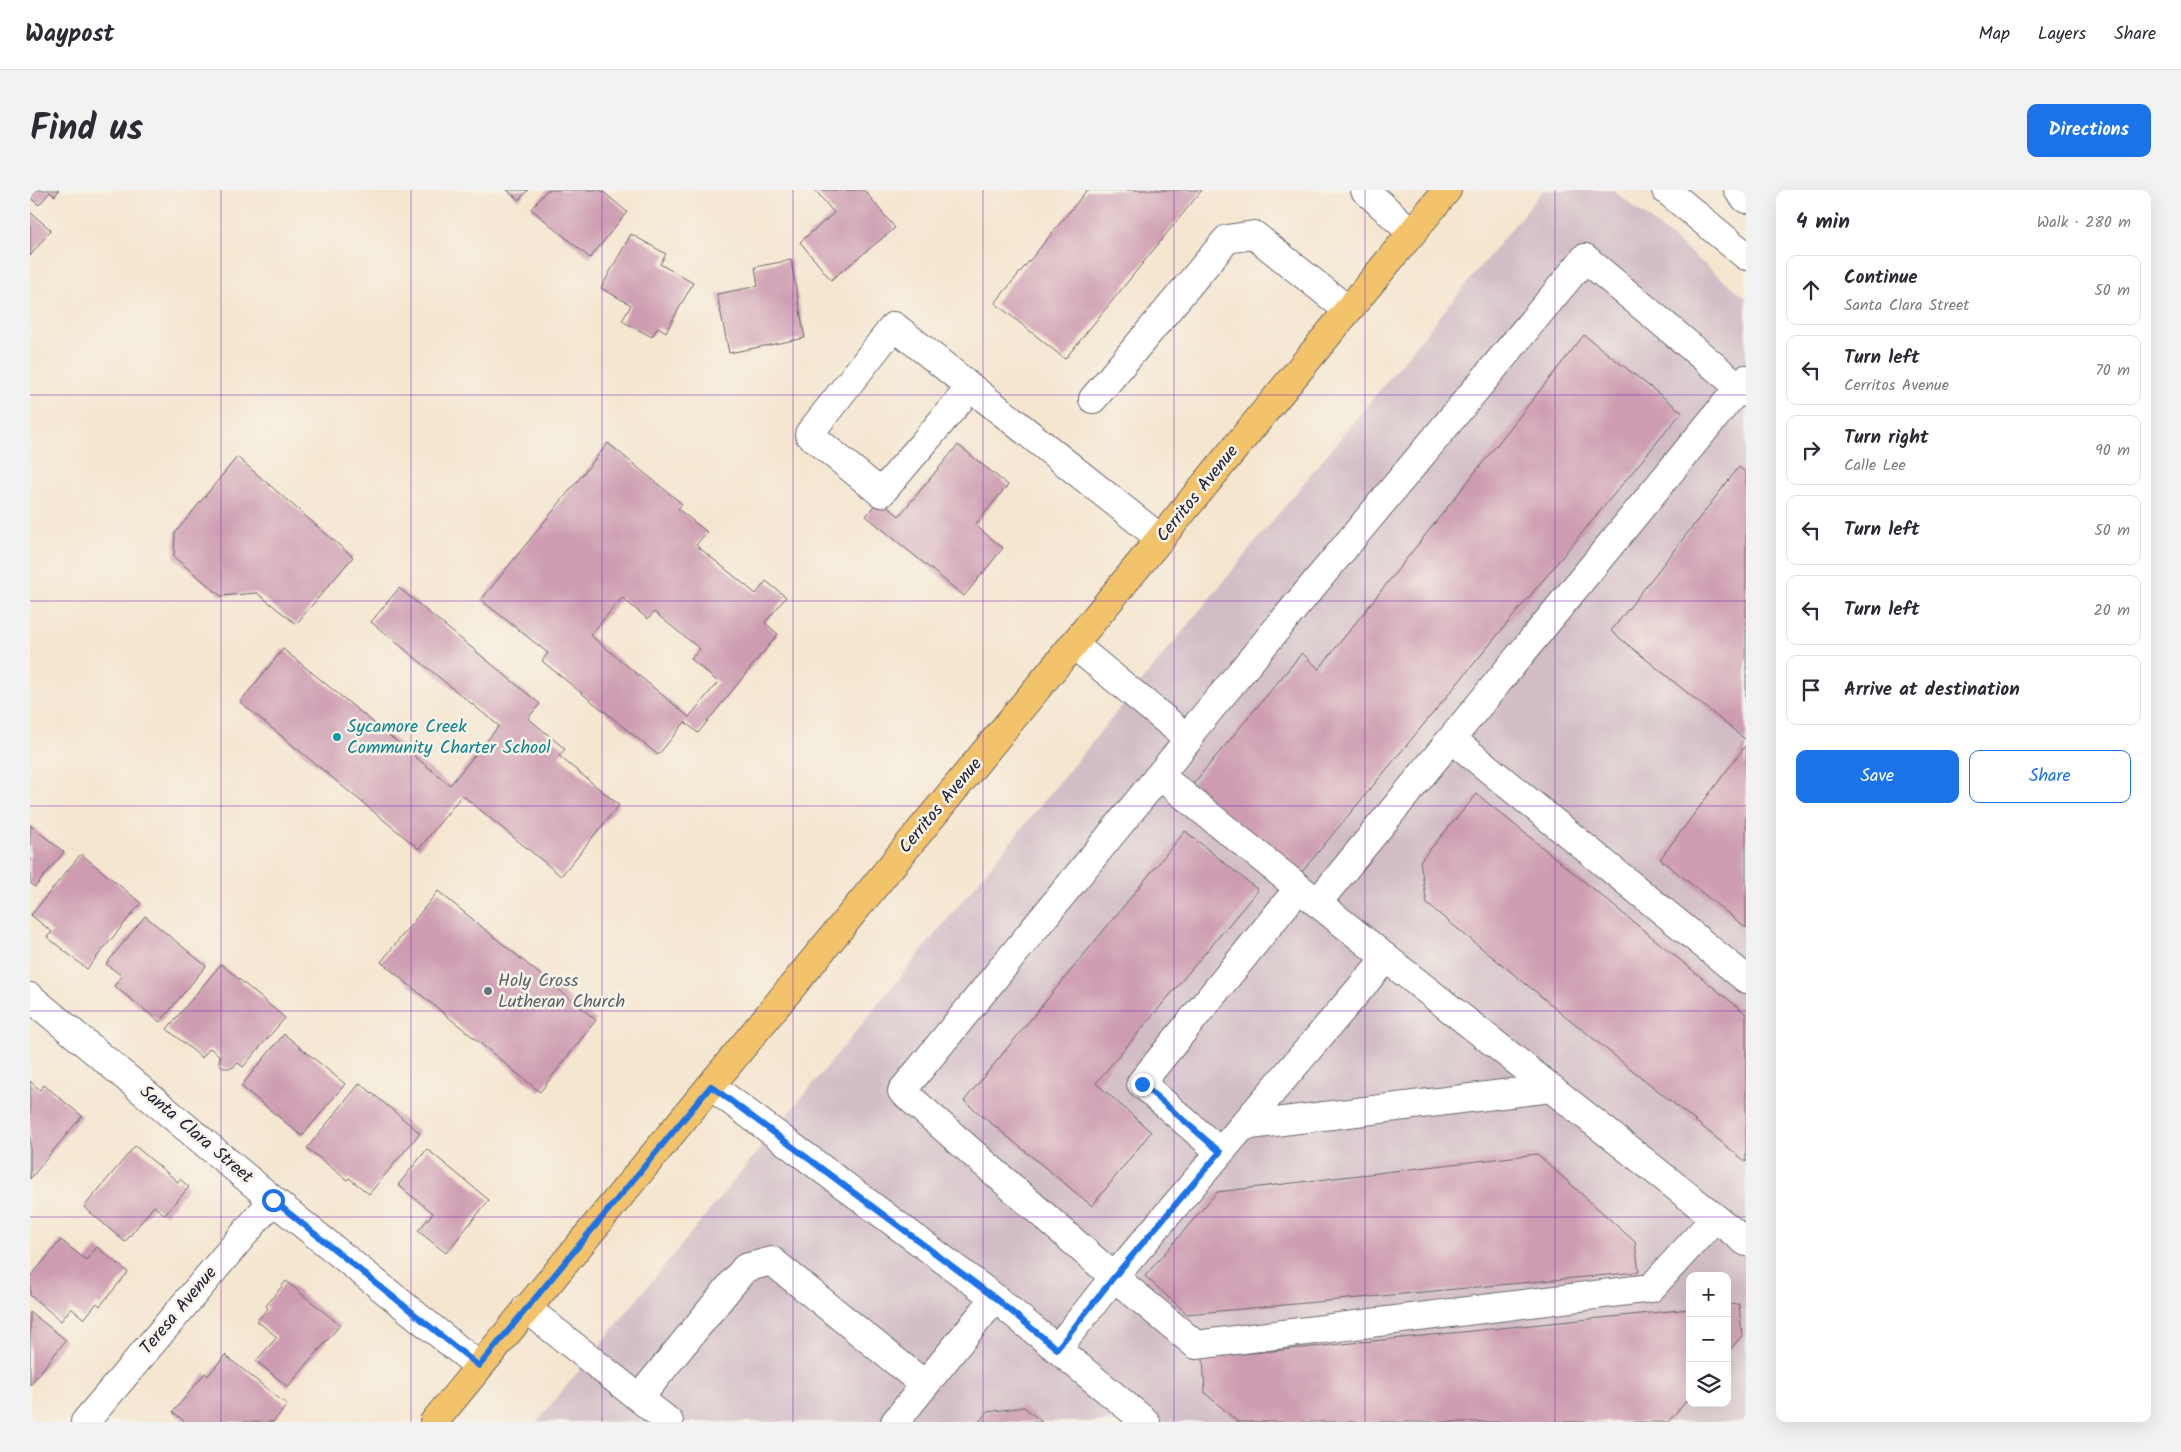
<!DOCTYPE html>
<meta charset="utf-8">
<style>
body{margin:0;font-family:Kalam,sans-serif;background:#f2f2f3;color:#2b2b33}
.controls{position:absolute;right:15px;bottom:15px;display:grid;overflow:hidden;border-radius:10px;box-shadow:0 5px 20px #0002}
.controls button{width:45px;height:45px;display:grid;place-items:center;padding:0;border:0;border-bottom:1px solid #e1e1e2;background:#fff;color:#2b2b33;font:25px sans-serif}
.stop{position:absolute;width:15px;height:15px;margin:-11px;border:4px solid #1a73e8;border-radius:50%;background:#fff}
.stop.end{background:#1a73e8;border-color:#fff;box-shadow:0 1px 5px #0008}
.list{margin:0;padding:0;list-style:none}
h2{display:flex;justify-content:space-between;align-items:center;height:65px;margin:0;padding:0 20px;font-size:21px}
h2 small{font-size:16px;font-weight:400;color:#7c7c81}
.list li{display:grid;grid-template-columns:32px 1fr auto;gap:15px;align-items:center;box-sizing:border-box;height:70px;margin:0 10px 10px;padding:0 10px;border:1px solid #e1e1e2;border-radius:10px}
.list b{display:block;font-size:19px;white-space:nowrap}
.list p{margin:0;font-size:16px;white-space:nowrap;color:#7c7c81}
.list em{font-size:16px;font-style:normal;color:#7c7c81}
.actions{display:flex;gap:10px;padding:15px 20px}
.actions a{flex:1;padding:11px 0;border:1px solid #1a73e8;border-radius:10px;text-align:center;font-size:18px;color:#1a73e8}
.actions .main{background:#1a73e8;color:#fff}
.icon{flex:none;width:28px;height:28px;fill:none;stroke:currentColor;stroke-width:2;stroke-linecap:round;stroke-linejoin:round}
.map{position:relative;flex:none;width:1716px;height:1232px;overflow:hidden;border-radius:10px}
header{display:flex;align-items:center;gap:30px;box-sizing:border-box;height:70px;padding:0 25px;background:#fff;border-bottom:1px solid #e1e1e2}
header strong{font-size:24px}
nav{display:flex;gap:28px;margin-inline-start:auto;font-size:18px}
.intro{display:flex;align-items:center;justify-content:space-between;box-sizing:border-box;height:120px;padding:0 30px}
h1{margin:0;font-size:35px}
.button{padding:12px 22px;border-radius:10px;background:#1a73e8;color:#fff;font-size:18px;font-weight:700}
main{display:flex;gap:30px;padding:0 30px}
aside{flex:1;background:#fff;border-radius:10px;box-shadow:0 5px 20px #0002}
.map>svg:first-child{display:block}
</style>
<header>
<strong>Waypost</strong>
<nav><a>Map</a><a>Layers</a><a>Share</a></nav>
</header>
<div class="intro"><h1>Find us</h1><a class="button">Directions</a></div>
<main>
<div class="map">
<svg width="1716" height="1232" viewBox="0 0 1716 1232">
<rect width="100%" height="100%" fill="#f7f3e8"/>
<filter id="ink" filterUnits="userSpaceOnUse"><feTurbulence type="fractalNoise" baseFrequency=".02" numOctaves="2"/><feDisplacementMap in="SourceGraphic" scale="10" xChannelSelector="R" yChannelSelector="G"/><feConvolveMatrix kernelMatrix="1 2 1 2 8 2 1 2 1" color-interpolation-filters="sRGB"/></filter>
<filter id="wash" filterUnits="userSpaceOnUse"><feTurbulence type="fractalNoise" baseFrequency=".0096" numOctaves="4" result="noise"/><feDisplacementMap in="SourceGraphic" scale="20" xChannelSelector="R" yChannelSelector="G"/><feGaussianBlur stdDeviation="1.12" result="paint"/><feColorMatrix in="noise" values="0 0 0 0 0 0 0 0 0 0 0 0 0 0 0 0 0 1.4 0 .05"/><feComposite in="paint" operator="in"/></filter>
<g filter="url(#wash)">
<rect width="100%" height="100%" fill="#f5e6d0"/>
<path fill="#d2bdc6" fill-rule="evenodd" d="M1513 0H1583L1716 108V1232H507ZM1660 1086H1697V1213H1660Z"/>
<g id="blocks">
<path fill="#cd9cb1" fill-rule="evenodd" d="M0 0H29L25 6 20 2 9 15 0 8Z
M477 0H498L489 10Z
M517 0H571L597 22 560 68 501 19Z
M785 0H834L865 38 801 90 770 52 804 23Z
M1057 0H1172L1035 169 965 113Z
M0 22 21 40 0 66Z
M601 44 636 64 630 74 663 93 636 142 628 137 622 147 592 131 601 115 571 98Z
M761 70 775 148 699 163 687 104 728 96 725 77Z
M1554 145 1652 222 1270 684 1163 594 1272 463 1289 479Z
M578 253 652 314 648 319 677 342 666 355 726 404 736 391 756 407 735 433 748 444 668 543 655 532 628 565 512 471 518 463 451 410ZM592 408 618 429 624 422 670 459 661 469 688 492 659 527 560 445Z
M928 255 978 295 945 335 973 358 934 406 836 326 849 309 869 326Z
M207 267 323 367 266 434 227 403 191 406 144 367 145 343Z
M1709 277 1716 283V550L1581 441Z
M369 398 510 514 498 528 535 559 529 566 589 615 531 686 432 605 389 659 210 512 253 459 420 595 469 536 341 432Z
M1716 555V738L1630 669Z
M1447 604 1716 824V972L1397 714 1390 671Z
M0 635 34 662 5 697 0 693Z
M1155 641 1228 700 1066 893 1121 942 1062 1016 934 911Z
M51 664 111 713 57 779 17 747 22 742 1 725Z
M408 701 566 830 510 902 351 772Z
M115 726 176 776 130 832 84 796 92 786 76 774Z
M191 774 255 828 213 877 208 873 202 878H193L189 873 190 866 180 858 172 868 137 839Z
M254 844 315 894 272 946 211 896Z
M0 891 10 900 14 895 52 926 0 989Z
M330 893 390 943 339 1004 319 988 317 990 277 958Z
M105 956 148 992 150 989 159 997 135 1025 124 1016 95 1052 54 1017Z
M397 959 459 1010 416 1063 388 1041 403 1023 368 995Z
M1507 964 1605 1052 1609 1082 1157 1124 1115 1086 1187 1002Z
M31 1050 56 1070 67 1057 98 1082 70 1116 67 1113 54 1129 41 1118 31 1131 0 1105V1087Z
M256 1091 310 1135 258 1197 226 1171 247 1147 227 1131 238 1118 236 1116Z
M1709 1114 1712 1146 1697 1163V1115Z
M1660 1119V1207L1638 1232H1208L1175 1203 1173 1168Z
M0 1122 36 1150 0 1195Z
M195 1165 257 1215 243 1232H155L143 1222 175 1183 178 1186Z
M994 1217 1012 1232H949L957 1222Z"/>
</g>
</g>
<g filter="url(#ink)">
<use href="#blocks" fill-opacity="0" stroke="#6c676f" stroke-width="1"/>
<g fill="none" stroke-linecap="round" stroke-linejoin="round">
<g stroke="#6c676f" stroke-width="30">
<path id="minor" d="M1335 0 1382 43
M1636 0 1716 66
M1708 0 1716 9
M940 198 851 303 779 244 864 136 1131 349
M1063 209 1197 49 1224 45 1318 120
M1044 455 1159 549 872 901 1084 1087 1356 768 1716 1052
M1157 547 1555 68 1716 203
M1422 549 1716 789
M1130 586 1356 768
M1287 713 1716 189
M0 807 243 1010 449 1176
M681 896 965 1108 1116 1232
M1213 936 1521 898
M1190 962 1111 893 1269 698
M496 1118 639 1232
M1027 1159 1084 1087 1166 1155 1621 1098 1685 1028
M609 1208 715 1078 742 1071 895 1195
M55 1232 243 1010
M865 1232 965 1108"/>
</g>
<g stroke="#6c676f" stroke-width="30">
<path id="major" d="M404 1232 1417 0"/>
</g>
<use href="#minor" stroke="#fff" stroke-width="28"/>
<use href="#major" stroke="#f2c36a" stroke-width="28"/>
</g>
</g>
<g fill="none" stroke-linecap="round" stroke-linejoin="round" filter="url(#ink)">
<path stroke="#1a73e8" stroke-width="6" d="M243 1010 449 1176 681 896 965 1108 1027 1159 1084 1087 1190 962 1112 894"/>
</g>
<path fill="none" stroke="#7b2cbf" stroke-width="1" stroke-opacity="0.55" d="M191 0V1232M381 0V1232M572 0V1232M763 0V1232M953 0V1232M1144 0V1232M1335 0V1232M1525 0V1232M0 205H1716M0 411H1716M0 616H1716M0 821H1716M0 1027H1716"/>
<circle fill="#0f9aa8" stroke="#f7f3e8" stroke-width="2" cx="307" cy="547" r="5"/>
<circle fill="#6b7280" stroke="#f7f3e8" stroke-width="2" cx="458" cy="801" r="5"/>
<g text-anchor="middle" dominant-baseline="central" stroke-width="5" stroke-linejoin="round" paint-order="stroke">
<g font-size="18" fill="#22223b" stroke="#f7f3e8">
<text transform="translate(1168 304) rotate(-51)">Cerritos Avenue</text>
<text transform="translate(911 616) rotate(-50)">Cerritos Avenue</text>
<text transform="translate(166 945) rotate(40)">Santa Clara Street</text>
<text transform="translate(149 1121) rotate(-50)">Teresa Avenue</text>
</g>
<g font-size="18" fill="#0d838f" stroke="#f7f3e8" text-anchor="start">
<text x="317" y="537">Sycamore Creek<tspan x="317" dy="21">Community Charter School</tspan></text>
</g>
<g font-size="18" fill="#5b616d" stroke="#f7f3e8" text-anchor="start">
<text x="468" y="791">Holy Cross<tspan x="468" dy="21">Lutheran Church</tspan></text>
</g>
</g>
</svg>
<div class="controls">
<button>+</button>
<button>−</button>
<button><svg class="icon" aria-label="layers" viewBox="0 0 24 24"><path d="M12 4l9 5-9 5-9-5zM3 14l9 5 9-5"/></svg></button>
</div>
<div class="stop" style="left:243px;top:1010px"></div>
<div class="stop end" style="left:1112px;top:894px"></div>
</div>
<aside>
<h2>4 min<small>Walk · 280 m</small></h2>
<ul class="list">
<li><svg class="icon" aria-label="ahead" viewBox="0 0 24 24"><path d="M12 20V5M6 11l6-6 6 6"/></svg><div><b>Continue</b><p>Santa Clara Street</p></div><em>50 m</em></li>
<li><svg class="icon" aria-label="left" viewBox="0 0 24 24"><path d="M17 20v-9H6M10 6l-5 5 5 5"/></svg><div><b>Turn left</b><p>Cerritos Avenue</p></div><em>70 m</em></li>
<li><svg class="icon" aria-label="right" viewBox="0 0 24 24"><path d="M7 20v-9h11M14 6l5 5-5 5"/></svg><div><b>Turn right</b><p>Calle Lee</p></div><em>90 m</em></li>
<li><svg class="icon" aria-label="left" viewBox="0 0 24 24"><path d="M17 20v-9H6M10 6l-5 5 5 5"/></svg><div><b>Turn left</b></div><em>50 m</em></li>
<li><svg class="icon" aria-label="left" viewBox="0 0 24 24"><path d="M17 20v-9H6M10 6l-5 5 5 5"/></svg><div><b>Turn left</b></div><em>20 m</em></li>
<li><svg class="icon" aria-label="arrive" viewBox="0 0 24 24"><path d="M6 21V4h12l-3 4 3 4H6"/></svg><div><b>Arrive at destination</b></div></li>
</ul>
<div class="actions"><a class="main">Save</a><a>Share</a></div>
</aside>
</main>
